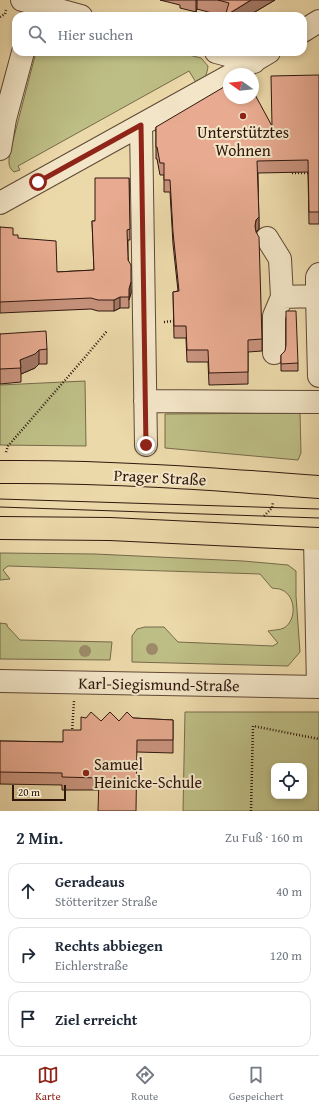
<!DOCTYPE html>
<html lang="de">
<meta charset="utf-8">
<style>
body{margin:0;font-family:"Gentium Book Plus",serif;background:#f2f2f3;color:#1f2937}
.controls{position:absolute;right:12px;bottom:12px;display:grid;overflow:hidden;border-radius:8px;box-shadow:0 2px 6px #0003}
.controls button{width:36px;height:36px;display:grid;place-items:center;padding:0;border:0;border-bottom:1px solid #e0e1e3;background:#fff;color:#1f2937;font:20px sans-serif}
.compass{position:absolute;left:223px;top:68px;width:36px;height:36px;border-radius:50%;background:#fff;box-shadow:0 2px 6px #0003;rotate:285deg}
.scale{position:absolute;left:12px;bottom:10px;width:54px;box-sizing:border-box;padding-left:4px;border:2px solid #30170e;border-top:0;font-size:11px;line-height:14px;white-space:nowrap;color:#30170e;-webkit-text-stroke:3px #f3e6c8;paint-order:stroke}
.stop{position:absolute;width:12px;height:12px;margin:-9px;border:3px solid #8f2418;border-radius:50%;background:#fff}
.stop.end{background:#8f2418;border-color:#fff;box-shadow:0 1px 4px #0008}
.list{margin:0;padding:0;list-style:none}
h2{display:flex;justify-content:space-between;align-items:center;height:52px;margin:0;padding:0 16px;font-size:17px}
h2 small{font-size:13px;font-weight:400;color:#747a83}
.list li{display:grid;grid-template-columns:26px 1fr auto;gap:12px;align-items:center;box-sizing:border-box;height:56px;margin:0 8px 8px;padding:0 8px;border:1px solid #e0e1e3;border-radius:12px}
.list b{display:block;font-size:15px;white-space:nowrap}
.list p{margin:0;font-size:13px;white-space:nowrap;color:#747a83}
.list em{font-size:13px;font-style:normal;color:#747a83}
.icon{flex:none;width:22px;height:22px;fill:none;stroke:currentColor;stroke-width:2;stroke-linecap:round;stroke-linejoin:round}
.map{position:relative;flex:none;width:319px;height:811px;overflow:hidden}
.search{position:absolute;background:#fff;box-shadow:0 2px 6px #0003;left:12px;right:12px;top:12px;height:44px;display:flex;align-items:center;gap:10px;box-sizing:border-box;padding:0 14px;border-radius:12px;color:#747a83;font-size:15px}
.sheet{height:244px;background:#fff}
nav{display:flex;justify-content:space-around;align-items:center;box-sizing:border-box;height:56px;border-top:1px solid #e0e1e3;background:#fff;font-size:11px;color:#747a83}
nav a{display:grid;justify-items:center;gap:2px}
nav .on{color:#8f2418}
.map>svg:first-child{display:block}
</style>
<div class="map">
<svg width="319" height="811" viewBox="0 0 319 811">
<rect width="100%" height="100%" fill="#ecd9aa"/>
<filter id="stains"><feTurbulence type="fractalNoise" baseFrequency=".005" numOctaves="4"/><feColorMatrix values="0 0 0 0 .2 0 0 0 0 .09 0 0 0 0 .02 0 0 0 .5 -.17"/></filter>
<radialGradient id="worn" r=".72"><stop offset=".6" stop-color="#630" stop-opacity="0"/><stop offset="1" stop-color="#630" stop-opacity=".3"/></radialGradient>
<path fill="#bdbe85" stroke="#766a4a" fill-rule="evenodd" d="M36 52H177L201 58 208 66C207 75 205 79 197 84L189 71 18 166 20 170 14 172C7 167 9 160 10 152Z
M85 381 86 446 0 445V385Z
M300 413 301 453 298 460 165 448V414Z
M0 553 95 554 243 561 288 565 296 571V596L300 652 288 666 132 662V636L137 629 145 627H164L178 642 273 646 278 643 268 631C273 630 280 630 284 628 297 620 296 596 282 590 279 588 275 589 272 588L260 574 8 566 3 570 10 579 0 580Z
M0 623 7 624V626L20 640 112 642 110 660 0 659Z
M185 712H319V811H183ZM274 766H304V796H274Z"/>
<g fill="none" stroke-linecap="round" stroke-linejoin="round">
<g stroke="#5f4835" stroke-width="24">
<path id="minor" d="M22 0 81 16
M303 31 319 21
M216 52 254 62
M232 74 269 52
M141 125 146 445
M0 149 5 119 23 52
M0 203 229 76
M267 238 280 259 282 297
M319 274 317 277V296L319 376
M274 353V316L282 297 317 296
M145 401 319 402
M315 539 318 687
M0 681 319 687"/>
</g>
<g stroke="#30170e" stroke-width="24">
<path id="major" d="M0 472C107 471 213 479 319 487
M0 528 110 529 319 539"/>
</g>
<path stroke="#30170e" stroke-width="2.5" stroke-dasharray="1 2" stroke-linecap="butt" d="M0 17 5 14 6 10
M292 173H311
M164 322 174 321
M6 452 8 446 86 356 107 331
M264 516 272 508 273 502
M72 732 74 701
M251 811 253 726 319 739"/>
<use href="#minor" stroke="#f3e6c8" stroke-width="22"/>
<use href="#major" stroke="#ecd9aa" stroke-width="22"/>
<path stroke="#30170e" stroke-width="1" d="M0 499 319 509
M0 507 319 518"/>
</g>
<g fill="#9c8a68">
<circle cx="152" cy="649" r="6"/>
<circle cx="85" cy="651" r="6"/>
</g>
<path fill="#c8937d" stroke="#30170e" d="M160 0H275L248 16H223L197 9 196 12 180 8V5Z
M319 75V224H309L308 172 258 173 259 229 256 232 262 339V351L248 352V384L209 385 208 362H187L186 338H174L173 292 178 291 173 244 170 192H164V175H160L157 159H156V127L272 126Z
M129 178 130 240H128V256L131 293 129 300V308H120L114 311H98L91 309 0 313V227L18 238 57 272 94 270 92 221H95Z
M0 334 47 349V364H39L35 368 21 374V382L0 384Z
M281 355 298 363V371H281Z
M133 718 173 720V753L137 752 98 790H62V785L0 784V741L63 742 81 730 101 721H119Z"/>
<path fill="#a27866" stroke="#30170e" d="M196 0H197V9L196 12Z
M251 0H275L248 16H225Z
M259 217V229L256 232 255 226 256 220Z
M131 282V293L129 300V289Z
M120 297V308L114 311V300Z
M39 350V364L35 368 21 374 20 360Z"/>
<path fill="#e8ab91" stroke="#30170e" d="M218 0H251L225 16 229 3Z
M319 75V212H309L308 160 257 161 259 217 256 220 255 226 256 232 259 237 262 339 248 340V372L209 373 208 350H187L186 326H174L173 292 179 291 173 232 170 180H164V163H160L157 147H156V127L229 84V98H253V91L272 126 271 76Z
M95 178H129L130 229 127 230 128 256V260L131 265V282L129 289V297H120L114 300H98L91 298 0 302V227L13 228V235H18V238L56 241 57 272 94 270 92 221H95Z
M286 311H296L298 363 281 364V355L285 351 286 345Z
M46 331 47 349 39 350 35 354 20 360 21 368 0 369V334Z
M91 712 101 721 110 712 119 721 127 712 133 718 173 720V740H137L136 811H98L99 778 62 777V773L0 772V741L63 742V730H81V717L86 718Z"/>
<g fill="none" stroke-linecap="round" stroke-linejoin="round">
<path stroke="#8f2418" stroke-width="5" d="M38 182 141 125 146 445"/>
</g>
<g fill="#8f2418" stroke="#f3e6c8" stroke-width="1.5">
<circle cx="243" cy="116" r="4"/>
<circle cx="86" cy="773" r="4"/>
</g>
<g text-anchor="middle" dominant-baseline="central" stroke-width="4" stroke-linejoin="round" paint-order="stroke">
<g font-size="16" fill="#30170e" stroke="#f3e6c8">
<text x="243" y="132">Unterstütztes<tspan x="243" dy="18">Wohnen</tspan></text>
<text x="94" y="764" text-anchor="start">Samuel<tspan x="94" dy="18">Heinicke-Schule</tspan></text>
</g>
<g font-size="16" fill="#30170e" stroke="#f3e6c8">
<text transform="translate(160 477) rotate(3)">Prager Straße</text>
<text transform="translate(159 684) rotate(1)">Karl-Siegismund-Straße</text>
</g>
</g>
<rect width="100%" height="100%" filter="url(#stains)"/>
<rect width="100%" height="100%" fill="url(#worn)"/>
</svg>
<div class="controls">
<button><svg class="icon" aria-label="locate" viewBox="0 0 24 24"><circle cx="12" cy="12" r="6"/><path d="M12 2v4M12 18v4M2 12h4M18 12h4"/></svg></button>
</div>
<svg class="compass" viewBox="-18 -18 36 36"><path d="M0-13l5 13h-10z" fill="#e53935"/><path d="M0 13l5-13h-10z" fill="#747a83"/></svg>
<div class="scale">20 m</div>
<div class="stop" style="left:38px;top:182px"></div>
<div class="stop end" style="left:146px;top:445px"></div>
<div class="search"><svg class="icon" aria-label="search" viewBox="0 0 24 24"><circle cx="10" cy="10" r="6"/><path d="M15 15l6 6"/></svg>Hier suchen</div>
</div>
<section class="sheet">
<h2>2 Min.<small>Zu Fuß · 160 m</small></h2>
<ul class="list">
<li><svg class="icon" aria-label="ahead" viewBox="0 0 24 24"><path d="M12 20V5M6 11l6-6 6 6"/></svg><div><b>Geradeaus</b><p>Stötteritzer Straße</p></div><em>40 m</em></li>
<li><svg class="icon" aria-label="right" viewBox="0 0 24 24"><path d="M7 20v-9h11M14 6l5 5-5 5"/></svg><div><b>Rechts abbiegen</b><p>Eichlerstraße</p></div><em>120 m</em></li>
<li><svg class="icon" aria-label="arrive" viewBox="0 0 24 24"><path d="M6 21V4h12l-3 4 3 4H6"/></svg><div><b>Ziel erreicht</b></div></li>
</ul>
</section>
<nav>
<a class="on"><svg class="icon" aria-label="map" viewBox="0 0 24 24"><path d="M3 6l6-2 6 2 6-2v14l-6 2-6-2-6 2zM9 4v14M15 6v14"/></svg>Karte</a>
<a><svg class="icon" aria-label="directions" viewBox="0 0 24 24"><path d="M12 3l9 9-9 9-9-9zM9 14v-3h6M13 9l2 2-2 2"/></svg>Route</a>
<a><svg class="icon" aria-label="saved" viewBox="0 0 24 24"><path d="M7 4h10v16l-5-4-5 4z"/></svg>Gespeichert</a>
</nav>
